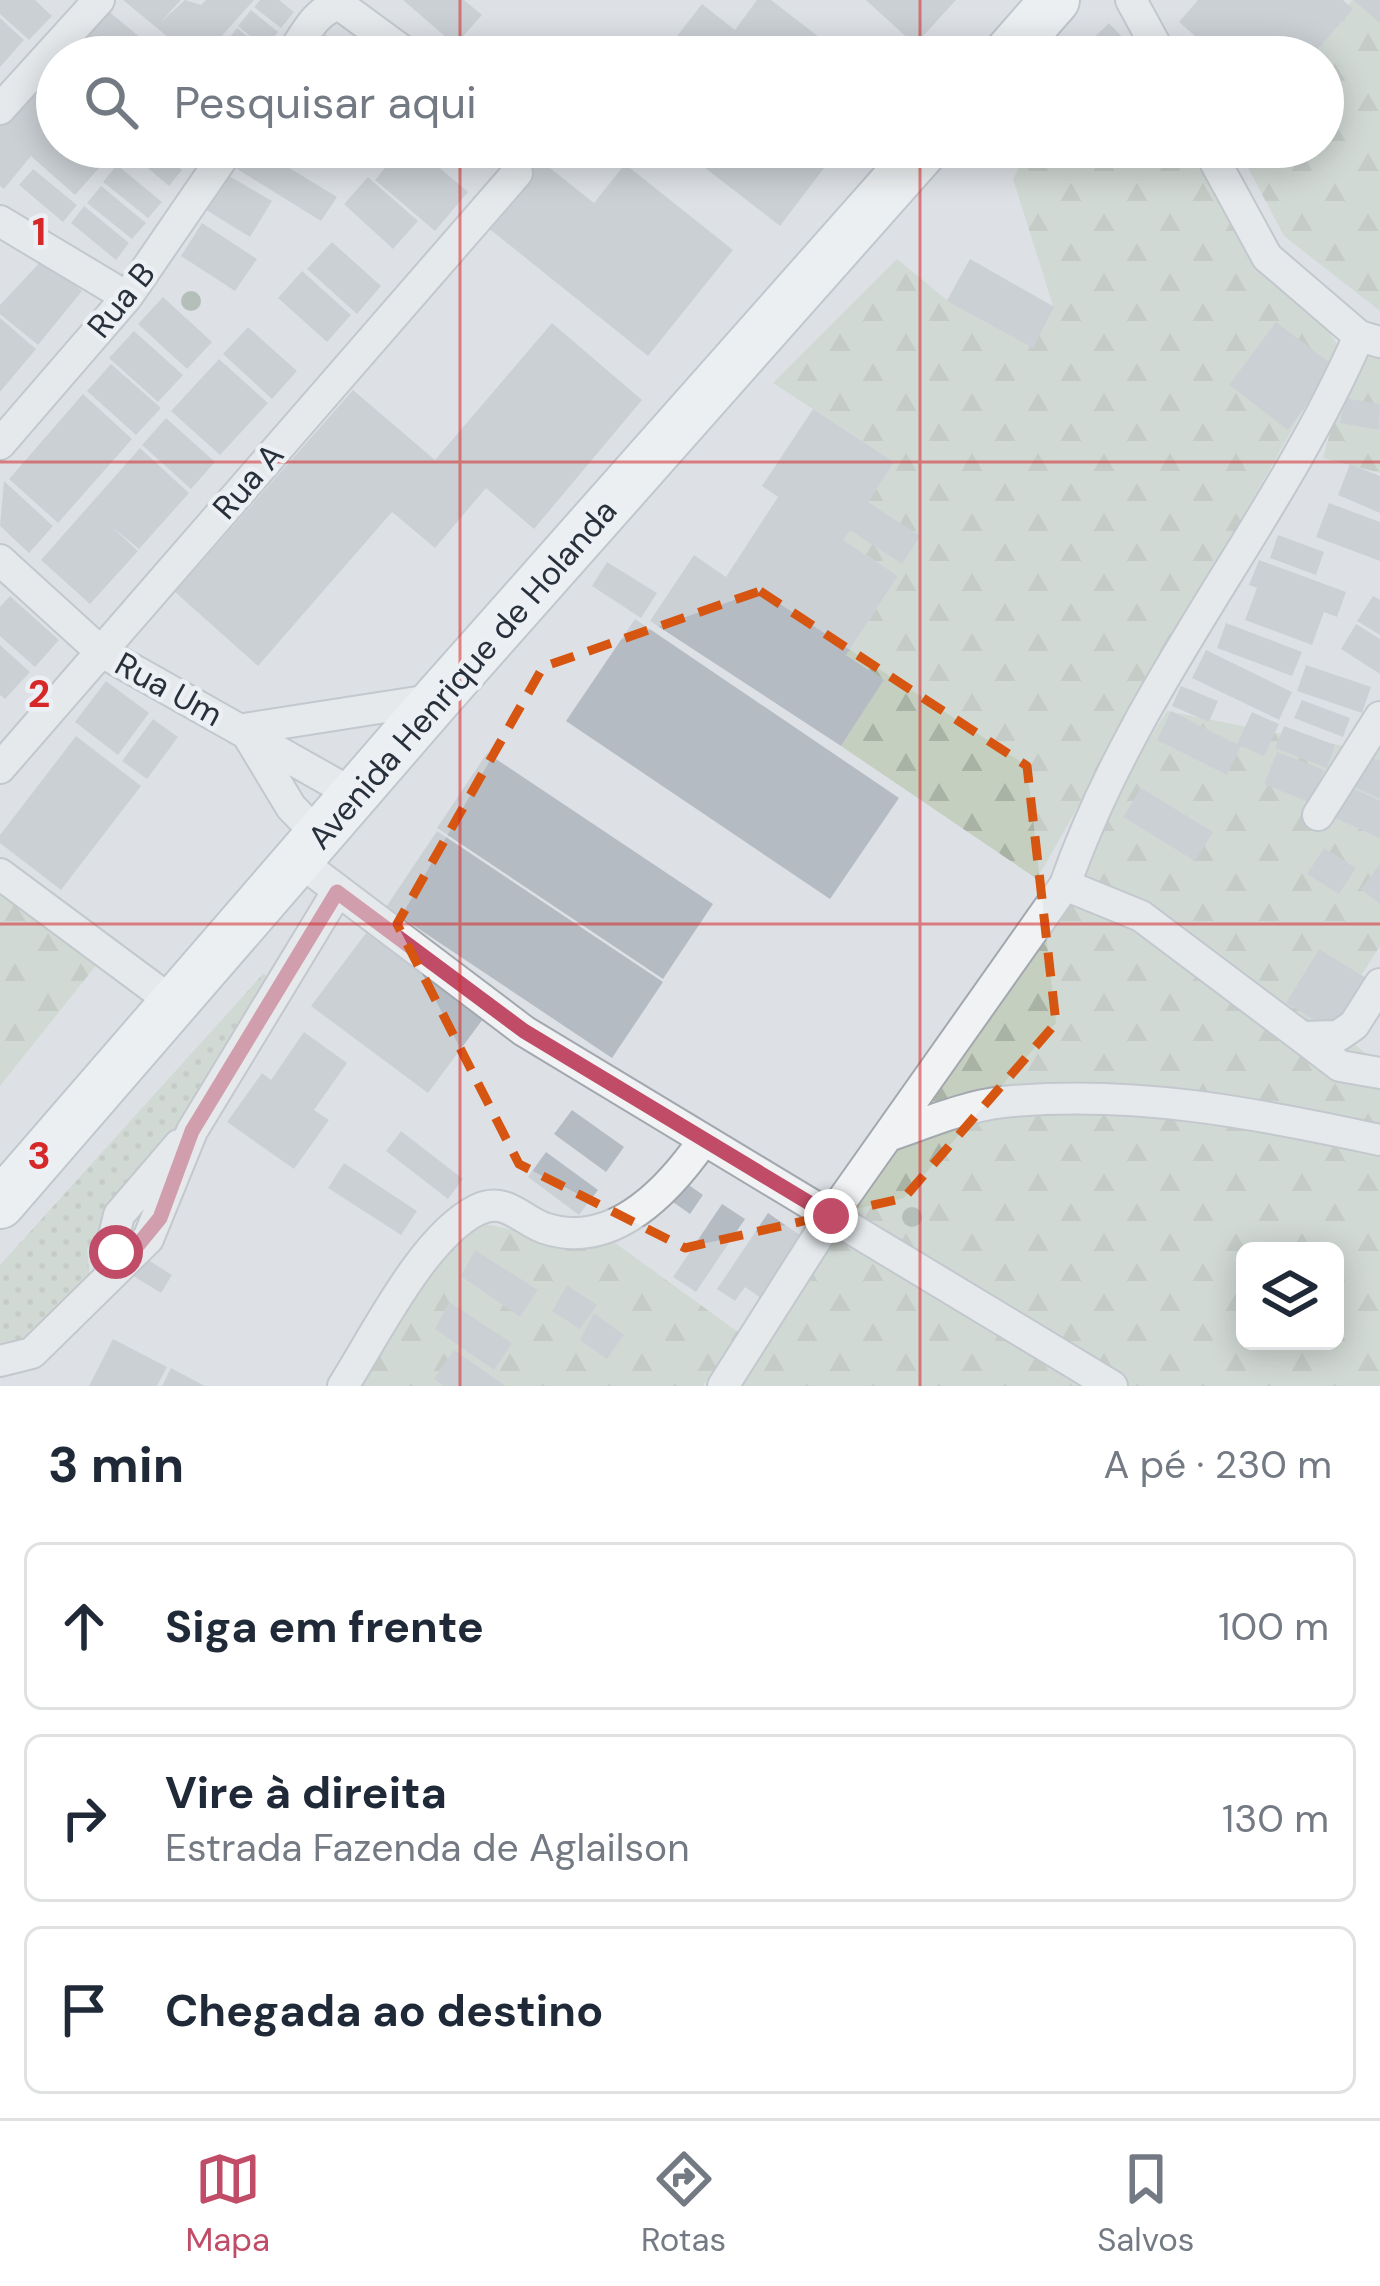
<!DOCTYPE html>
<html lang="pt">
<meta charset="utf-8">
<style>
body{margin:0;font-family:"DM Sans",sans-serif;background:#f2f2f3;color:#1f2937}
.controls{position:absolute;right:36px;bottom:36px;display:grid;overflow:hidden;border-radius:18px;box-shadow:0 6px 30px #0003}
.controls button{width:108px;height:108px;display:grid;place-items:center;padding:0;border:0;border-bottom:3px solid #e0e1e3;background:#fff;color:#1f2937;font:60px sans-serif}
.stop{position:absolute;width:36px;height:36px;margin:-27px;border:9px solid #c14c67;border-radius:50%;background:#fff}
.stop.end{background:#c14c67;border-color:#fff;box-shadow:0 3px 12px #0008}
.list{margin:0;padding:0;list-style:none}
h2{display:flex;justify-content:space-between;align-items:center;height:156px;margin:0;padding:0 48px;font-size:51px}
h2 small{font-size:39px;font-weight:400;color:#747a83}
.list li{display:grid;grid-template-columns:78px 1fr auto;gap:36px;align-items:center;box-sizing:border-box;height:168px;margin:0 24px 24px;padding:0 24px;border:3px solid #e0e1e3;border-radius:18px}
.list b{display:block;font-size:45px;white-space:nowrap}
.list p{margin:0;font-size:39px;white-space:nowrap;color:#747a83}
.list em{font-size:39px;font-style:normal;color:#747a83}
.icon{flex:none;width:66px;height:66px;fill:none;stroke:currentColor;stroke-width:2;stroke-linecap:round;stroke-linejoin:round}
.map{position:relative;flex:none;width:1380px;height:1386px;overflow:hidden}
.search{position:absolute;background:#fff;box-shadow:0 6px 30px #0003;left:36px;right:36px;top:36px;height:132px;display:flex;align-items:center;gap:30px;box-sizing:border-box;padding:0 42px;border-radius:66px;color:#747a83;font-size:45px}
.sheet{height:732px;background:#fff}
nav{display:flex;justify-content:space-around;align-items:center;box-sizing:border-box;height:168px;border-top:3px solid #e0e1e3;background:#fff;font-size:33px;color:#747a83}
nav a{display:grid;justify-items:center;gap:6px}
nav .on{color:#c14c67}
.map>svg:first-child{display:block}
</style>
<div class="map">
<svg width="1380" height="1386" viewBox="0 0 1380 1386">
<defs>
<pattern id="grass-dots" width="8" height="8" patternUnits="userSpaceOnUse" patternTransform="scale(3)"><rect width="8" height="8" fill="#c4cfbf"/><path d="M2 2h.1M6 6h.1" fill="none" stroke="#a8b2a5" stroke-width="1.8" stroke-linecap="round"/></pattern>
<pattern id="forest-firs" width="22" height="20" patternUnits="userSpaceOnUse" patternTransform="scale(3)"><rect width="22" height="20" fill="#c4cfbf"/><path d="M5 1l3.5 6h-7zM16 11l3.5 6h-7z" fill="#a8b2a5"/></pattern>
</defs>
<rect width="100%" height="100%" fill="#dde1e6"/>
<path fill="url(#grass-dots)" d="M264 973 273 989 157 1165 87 1249 91 1290 24 1356H0V1265Z"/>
<path fill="url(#forest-firs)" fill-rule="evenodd" d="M1352 0H1380V311L1284 236 1237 147H1323V57H1308Z
M1029 147H1204L1339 347 1037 879 841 746 884 680 846 655 898 576 843 540 894 462 773 383 897 259 947 300 970 259 1053 306 1013 179Z
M1354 347 1380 355V473L1323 458Z
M1380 703V946L1330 1024 1380 1065V1386H734L1167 711 1344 746ZM1245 1251H1335V1341H1245Z
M0 880 98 963 0 1086Z
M480 1223 579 1244 607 1237 738 1332 703 1386H358L440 1256Z"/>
<path fill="#b5bbc2" d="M0 0H35L52 16 29 40 0 14Z
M123 0H181L161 22 185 0 201 5 206 0H254L203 57H192Z
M260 0H279L294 12 281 28 254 7Z
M403 0H464L482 15 455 45Z
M757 0H771L845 57H661L702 4 735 30Z
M866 0H956L915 45Z
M1198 0H1343L1353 9 1311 57H1219L1179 22Z
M1353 0H1380V23Z
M107 10 147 43 134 57H92L79 45Z
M251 10 278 32 265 48 238 26Z
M0 18 24 40 0 67Z
M1109 23 1131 46 1124 52 1129 57H1074Z
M237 28 263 49 257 57H215Z
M325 34 352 57H306Z
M57 64V92L44 80Z
M30 91 57 114V147H94L107 159 75 195 31 156 4 189 0 186V126Z
M161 147H196L182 164Z
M244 147H255L337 197 321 221 232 166Z
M402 147H415L468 192 435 231 375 180Z
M678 147H840L780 226Z
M156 148 182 170 169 186 143 164Z
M540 160 594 203 625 164 733 250 648 356 487 227Z
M117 165 162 202 148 218 103 182Z
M33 169 77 205 63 222 19 185Z
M224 173 272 201 250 237 203 208Z
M368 177 418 221 393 249 344 204Z
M101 186 146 223 132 239 87 203Z
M84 206 129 243 116 260 71 223Z
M202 223 257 259 235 291 181 256Z
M332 242 381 286 357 314 307 269Z
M43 259 82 291 38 345 0 314V305Z
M970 259 1054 307 1033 348 947 301Z
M302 271 351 315 327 342 278 298Z
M163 297 212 342 187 369 138 324Z
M0 318 36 349 0 392Z
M1276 322 1334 366 1288 430 1229 385Z
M552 323 642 400 534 529 486 488 435 548 392 512 258 666 175 592 353 390 435 460Z
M248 327 297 371 272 399 223 354Z
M134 331 183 375 158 402 109 358Z
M219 359 268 403 220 455 171 411Z
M111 364 161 408 136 435 87 391Z
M83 394 132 439 58 523 9 479Z
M1345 398 1380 404 1379 430 1340 423Z
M813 409 894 462 868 502 920 536 902 564 850 530 843 540 898 576 846 655 884 680 841 746 650 621 694 555 726 577 778 497 762 486Z
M166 418 215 462 191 489 142 445Z
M140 448 189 493 139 549 112 527 138 551 90 604 41 560Z
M1350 464 1380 476V513L1338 495Z
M4 481 53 526 29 553 0 526Z
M1329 503 1380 522V561L1316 537Z
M1278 535 1324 552 1316 575 1270 558Z
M1259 560 1346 592 1337 617 1324 612 1312 645 1245 620 1257 588 1249 585Z
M607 562 657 593 641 618 592 586Z
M10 596 59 640 35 667 0 636V607Z
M1373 596 1380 600V635L1357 621Z
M635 619 899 798 830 899 566 721Z
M1226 623 1302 652 1292 676 1217 648Z
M1356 624 1380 639V674L1341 649Z
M0 645 30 672 5 699 0 695Z
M1206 650 1292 692 1279 720 1192 678Z
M1306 665 1371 687 1362 713 1297 691Z
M106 681 149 713 118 755 75 722Z
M1181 686 1218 701 1209 722 1172 706Z
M1302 700 1350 718 1343 737 1294 718Z
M1171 711 1237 744 1252 712 1279 724 1264 756 1241 746 1227 775 1157 740Z
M153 719 178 737 147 779 122 761Z
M1284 726 1335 745 1327 768 1275 748Z
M76 736 141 786 61 890 0 843V835Z
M1277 752 1324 770 1311 803 1264 784Z
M487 753 713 904 663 979 437 828Z
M1365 755 1380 761V799L1351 785Z
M1350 787 1380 801V838L1335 818Z
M1141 788 1213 832 1195 861 1123 817Z
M437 831 663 982 612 1058 386 907Z
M1324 848 1356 868 1339 894 1307 874Z
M1380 864V904L1361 889Z
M366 933 483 1019 428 1093 311 1006Z
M1319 949 1368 979 1335 1032 1286 1003Z
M304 1032 347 1063 314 1110 329 1120 294 1169 227 1122 262 1073 271 1080Z
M572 1110 624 1147 606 1172 554 1134Z
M401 1131 463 1179 448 1199 386 1151Z
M546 1152 598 1190 579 1215 528 1177Z
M344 1163 417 1211 401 1235 328 1188Z
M686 1183 703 1195 690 1214 673 1202Z
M722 1204 745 1219 696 1292 673 1277Z
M768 1213 804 1238 762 1299 745 1287 735 1301 717 1289Z
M475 1250 538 1290 520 1317 461 1276Z
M142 1256 172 1275 161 1293 130 1274Z
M567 1285 597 1305 580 1329 552 1311Z
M449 1302 512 1343 494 1370 435 1329Z
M594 1313 624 1335 607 1359 580 1340Z
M113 1339 167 1367 157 1386H89Z
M454 1350 506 1386H444L434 1379Z
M171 1368 205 1386H162Z"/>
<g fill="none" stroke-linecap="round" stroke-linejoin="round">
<g stroke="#a3a8af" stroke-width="34">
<path id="street" d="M1131 0 1162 57
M290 57C303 38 315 9 340 5L411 57
M0 109 99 0
M1207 147 1267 257 1359 336 1380 342
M0 221 127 297
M0 444 127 297 230 147
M0 560 100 651 355 795
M0 768 517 173 513 147
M1318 815 1380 717
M319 836 291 807 244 729 437 699
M298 860 524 1031 1112 1386
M0 874 175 1004
M1065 885 1141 916 1302 1037 1338 1036 1354 1025 1380 984
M1302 1037 1340 1066 1380 1073
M888 1136C924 1124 965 1106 1003 1102 1131 1089 1256 1113 1380 1140
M124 1262 113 1240 119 1215 179 1145
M0 1361 32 1353 148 1239 192 1131 337 892
M343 1386C375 1336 423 1237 477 1210 505 1196 520 1219 544 1228 612 1251 668 1191 703 1141
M723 1386 831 1216 1065 885C1135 684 1276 526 1359 336"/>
</g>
<g stroke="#9ea7b0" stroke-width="52">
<path id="primary" d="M1005 57 1055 0
M0 1204 437 699 926 147"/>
</g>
<use href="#street" stroke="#f0f2f4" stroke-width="30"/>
<use href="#primary" stroke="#fff" stroke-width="48"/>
</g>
<g fill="#869486">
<circle cx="191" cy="301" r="10"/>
<circle cx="912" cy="1217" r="10"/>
</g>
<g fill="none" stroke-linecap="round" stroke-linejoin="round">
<path stroke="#c14c67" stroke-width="15" d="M116 1252 124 1262 160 1218 192 1131 337 892 524 1031 831 1216"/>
</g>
<path d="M0 0H1380V1386H0ZM760 591 1027 766 1056 1023 904 1198 685 1248 519 1164 397 924 543 667Z" fill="#dde1e6" fill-opacity=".55" fill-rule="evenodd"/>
<path fill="none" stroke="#d55511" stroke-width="9" stroke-dasharray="24 15" stroke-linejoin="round" d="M760 591 1027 766 1056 1023 904 1198 685 1248 519 1164 397 924 543 667Z"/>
<path fill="none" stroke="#d62828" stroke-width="3" stroke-opacity="0.55" d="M460 0V57M920 0V57M460 147V1386M920 147V1386M0 462H1380M0 924H1380"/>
<g text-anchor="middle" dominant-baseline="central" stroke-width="9" stroke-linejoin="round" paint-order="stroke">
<g font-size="33" fill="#28303b" stroke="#ecf0f4">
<text transform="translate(121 300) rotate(-51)">Rua B</text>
<text transform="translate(248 481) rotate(-49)">Rua A</text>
<text transform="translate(462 674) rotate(-49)">Avenida Henrique de Holanda</text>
<text transform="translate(169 689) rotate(29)">Rua Um</text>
</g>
</g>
<g font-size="39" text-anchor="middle" font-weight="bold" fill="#d62828" stroke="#ecf0f4" stroke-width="9" stroke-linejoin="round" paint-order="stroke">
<text x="39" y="245">1</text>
<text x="39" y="707">2</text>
<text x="39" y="1169">3</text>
</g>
</svg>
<div class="controls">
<button><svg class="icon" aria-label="layers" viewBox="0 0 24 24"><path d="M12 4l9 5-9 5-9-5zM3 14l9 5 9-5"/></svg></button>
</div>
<div class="stop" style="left:116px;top:1252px"></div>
<div class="stop end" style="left:831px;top:1216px"></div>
<div class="search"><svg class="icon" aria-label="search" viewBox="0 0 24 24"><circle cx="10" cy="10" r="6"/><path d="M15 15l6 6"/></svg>Pesquisar aqui</div>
</div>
<section class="sheet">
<h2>3 min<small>A pé · 230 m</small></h2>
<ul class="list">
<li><svg class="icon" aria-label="ahead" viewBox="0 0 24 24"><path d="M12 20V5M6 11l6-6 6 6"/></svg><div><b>Siga em frente</b></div><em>100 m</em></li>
<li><svg class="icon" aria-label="right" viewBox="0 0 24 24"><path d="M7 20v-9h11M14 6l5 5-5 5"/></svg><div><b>Vire à direita</b><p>Estrada Fazenda de Aglailson</p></div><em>130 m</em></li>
<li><svg class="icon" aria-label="arrive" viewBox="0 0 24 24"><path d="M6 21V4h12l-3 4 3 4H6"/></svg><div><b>Chegada ao destino</b></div></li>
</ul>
</section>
<nav>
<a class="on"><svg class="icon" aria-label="map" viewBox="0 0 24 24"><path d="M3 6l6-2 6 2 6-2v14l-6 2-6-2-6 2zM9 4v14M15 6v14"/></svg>Mapa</a>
<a><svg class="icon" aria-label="directions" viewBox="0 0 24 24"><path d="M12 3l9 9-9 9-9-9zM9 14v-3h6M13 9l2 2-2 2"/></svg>Rotas</a>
<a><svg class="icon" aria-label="saved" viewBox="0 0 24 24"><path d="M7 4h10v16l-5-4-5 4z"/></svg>Salvos</a>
</nav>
